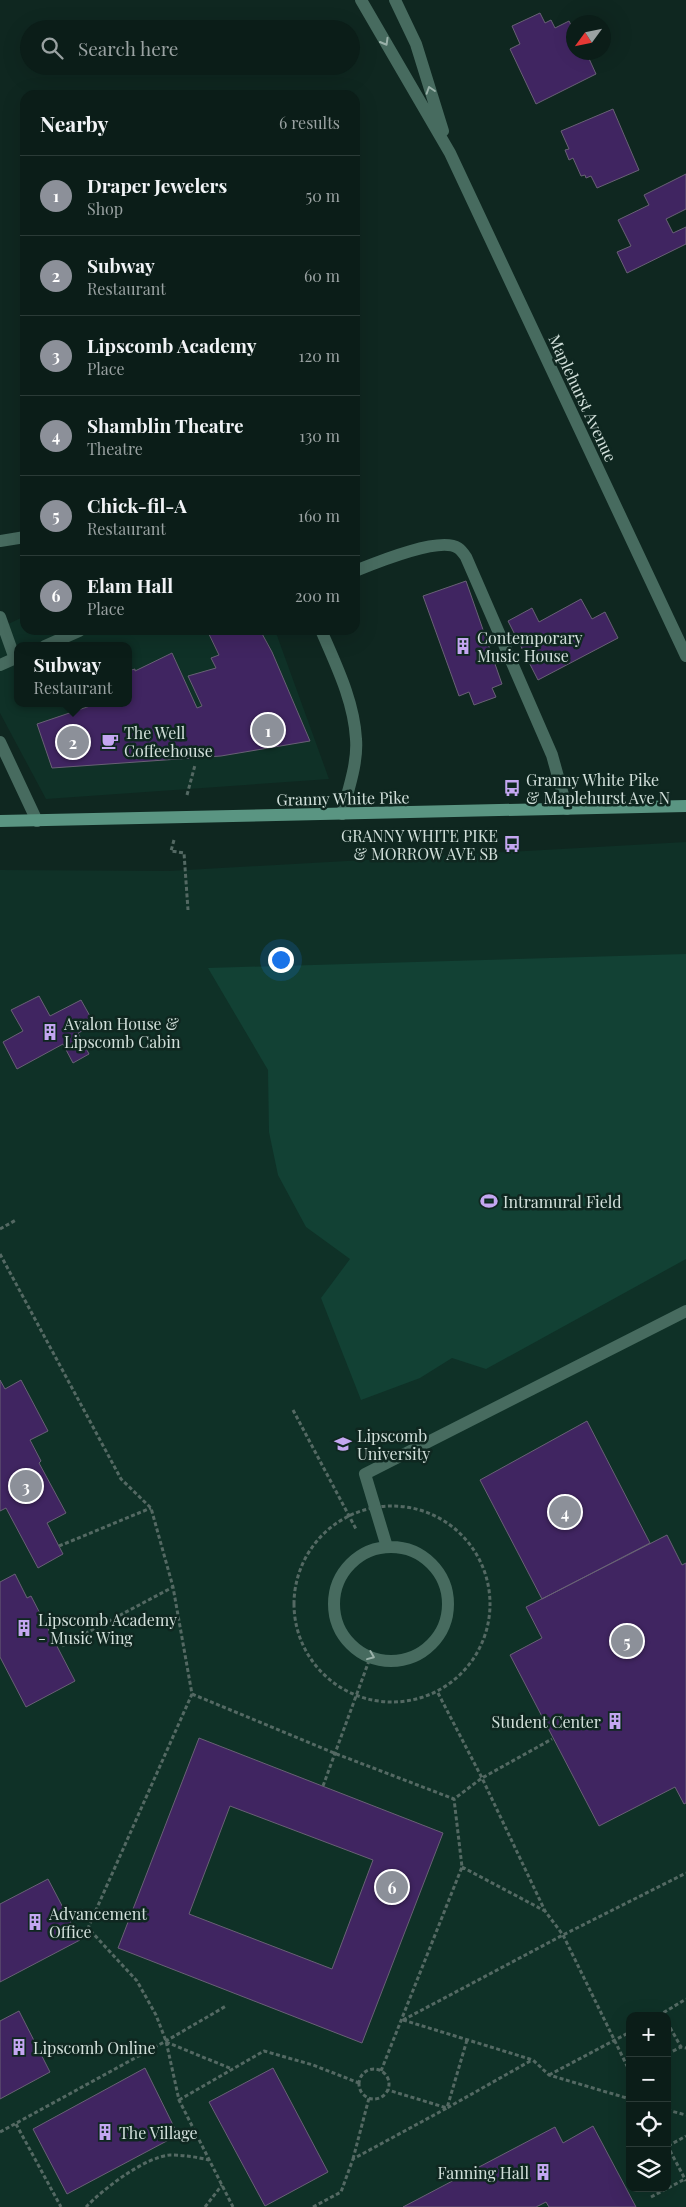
<!DOCTYPE html>
<meta charset="utf-8">
<style>
body{margin:0;font-family:"Playfair Display",serif;background:#142621;color:#f1f3f6}
.controls{position:absolute;right:15px;bottom:15px;display:grid;overflow:hidden;border-radius:10px;box-shadow:0 5px 20px #0002}
.controls button{width:45px;height:45px;display:grid;place-items:center;padding:0;border:0;border-bottom:1px solid #2b3b37;background:#0b1d18;color:#f1f3f6;font:25px sans-serif}
.compass{position:absolute;left:566px;top:15px;width:45px;height:45px;border-radius:50%;background:#0b1d18;box-shadow:0 5px 20px #0002;rotate:237deg}
.you{position:absolute;left:280px;top:959px;width:18px;height:18px;margin:-12px;border:4px solid #fff;border-radius:50%;background:#1a73e8;box-shadow:0 0 0 8px #1a73e833}
.badge{display:grid;place-items:center;width:32px;height:32px;border-radius:50%;background:#8c9099;color:#fff;font-size:16px;font-weight:700}
.pin{position:absolute;translate:-50% -50%;border:2px solid #fff;box-shadow:0 1px 5px #0006}
.popup{position:absolute;left:14px;top:642px;width:118px;height:65px;box-sizing:border-box;display:grid;place-content:center;border-radius:10px;background:#0b1d18;filter:drop-shadow(0 1px 4px #0005);font-size:16px;white-space:nowrap;color:#9aa2a2}
.popup b{font-size:19px;color:#f1f3f6}
.popup::after{content:'';position:absolute;left:50%;top:100%;margin-left:-10px;border:10px solid transparent;border-top-color:#0b1d18}
.list{margin:0;padding:0;list-style:none}
h2{display:flex;justify-content:space-between;align-items:center;height:65px;margin:0;padding:0 20px;font-size:21px}
h2 small{font-size:16px;font-weight:400;color:#9aa2a2}
.list li{display:grid;grid-template-columns:32px 1fr auto;gap:15px;align-items:center;box-sizing:border-box;height:80px;padding:0 20px;border-top:1px solid #2b3b37}
.list b{display:block;font-size:19px;white-space:nowrap}
.list p{margin:0;font-size:16px;white-space:nowrap;color:#9aa2a2}
.list em{font-size:16px;font-style:normal;color:#9aa2a2}
.icon{flex:none;width:28px;height:28px;fill:none;stroke:currentColor;stroke-width:2;stroke-linecap:round;stroke-linejoin:round}
.map{position:relative;flex:none;width:686px;height:2207px;overflow:hidden}
.search{position:absolute;background:#0b1d18;box-shadow:0 5px 20px #0002;left:20px;top:20px;width:340px;height:55px;display:flex;align-items:center;gap:12px;box-sizing:border-box;padding:0 18px;border-radius:28px;color:#9aa2a2;font-size:19px}
.panel{position:absolute;background:#0b1d18;box-shadow:0 5px 20px #0002;left:20px;top:90px;width:340px;height:545px;border-radius:15px}
.map>svg:first-child{display:block}
</style>
<div class="map">
<svg width="686" height="2207" viewBox="0 0 686 2207">
<rect width="100%" height="100%" fill="#0f2720"/>
<path fill="#0f3127" fill-rule="evenodd" d="M25 616V630H275L329 779 46 799 0 713V628ZM18 646H128V703H18Z
M686 842V2207H0V870L169 871ZM630 2016H667V2188H630Z"/>
<path fill="#124134" d="M686 954V1259L486 1369 452 1358 420 1378 361 1400 321 1298 350 1259 306 1227 278 1175 269 1132 268 1070 208 968Z"/>
<path fill="#402561" stroke="#696176" fill-rule="evenodd" d="M540 13 545 23 551 20 555 28 569 21 574 31V52H586L596 74 536 104 510 49 520 44 512 26Z
M613 109 639 170 597 188 591 176 586 178 585 175 581 176 573 158 569 160 565 150 569 149 561 131Z
M686 174V209L666 219 673 233 686 227V244L627 273 617 252 631 246 618 220 649 205 644 195Z
M466 581 502 684 492 688 496 697 474 705 469 692 459 696 423 596Z
M581 599 592 619 605 612 618 638 538 680 508 621 532 608 539 622Z
M207 630H260L272 652 310 741 221 756 52 768 37 724 99 703H128V671L135 669V671L172 653 197 708 202 706 188 676 216 668 211 658 219 655Z
M39 996 50 1016 81 1000 95 1025 78 1033 89 1054 73 1063 63 1044 17 1069 3 1042 23 1031 11 1010Z
M0 1380 5 1389 21 1380 48 1431 30 1440 41 1461 39 1463 66 1513 47 1523 63 1554 38 1568 6 1508 0 1511Z
M587 1421 650 1543 542 1599 480 1480Z
M667 1535 682 1565 686 1563V1803L684 1804 675 1787 599 1826 510 1655 542 1638 526 1607Z
M15 1574 27 1598 31 1596 75 1681 26 1707 0 1657V1582Z
M199 1738 443 1833 362 2043 118 1948ZM230 1806 373 1860 332 1969 189 1914Z
M48 1879 80 1940 0 1982V1904Z
M19 2011 50 2072 0 2099V2021Z
M145 2068 178 2135 67 2194 33 2129Z
M273 2068 328 2172 265 2206 209 2102Z
M593 2126 636 2207H549L546 2202 536 2207H403L555 2127 563 2143Z"/>
<g fill="none" stroke-linecap="round" stroke-linejoin="round">
<path stroke="#546963" stroke-width="3" stroke-dasharray="4 2.5" stroke-linecap="butt" d="M187 795 195 765
M174 840 171 851 184 853 188 910
M0 1229 16 1220
M0 1254 121 1479 151 1508 173 1587 192 1694 88 1928 137 1981 156 2015 166 2041 179 2100 233 2207
M293 1410 356 1529
M294 1604a98 98 0 1 1 196 0a98 98 0 1 1-196 0Z
M59 1546 151 1508
M62 1646 173 1587
M438 1693 482 1778 545 1911 563 1935 630 2072
M192 1694 334 1753 454 1799 482 1778 552 1739
M323 1786 370 1658
M462 1867 545 1911
M658 2016 686 1999
M403 2020 563 1935 686 1873
M403 2020 533 2060 549 2075 630 2099
M667 2022 681 2047
M467 2040 447 2108 532 2060
M166 2042 232 2069
M667 2054 681 2047 686 2048
M359 2084a15 15 0 1 1 30 0a15 15 0 1 1-30 0Z
M381 2071 462 1867 454 1799
M549 2075 630 2032
M179 2100 264 2051 313 2065 359 2083
M667 2110 686 2115
M16 2124 61 2207
M0 2132 166 2041 226 2006
M667 2145 686 2181
M668 2146 686 2136
M353 2159 369 2098
M651 2197 685 2179
M86 2207C103 2189 145 2157 170 2155 184 2155 196 2157 209 2160
M205 2207 222 2185
M313 2207 341 2192 353 2159 447 2108 388 2090"/>
<path stroke="#476b5f" stroke-width="12" d="M0 541 25 537
M355 571C375 563 440 536 458 548 461 550 464 554 466 557L552 755 567 809
M0 617 15 659
M321 630C336 665 354 701 356 739 358 763 348 790 342 814
M45 646 79 631
M0 665 18 657
M387 1547 365 1474 686 1311
M334 1604a57 57 0 1 1 114 0a57 57 0 1 1-114 0Z"/>
<path stroke="#476b5f" stroke-width="12" d="M361 0 450 153 686 656
M395 0 416 44 443 131
M0 742 37 821"/>
<path stroke="#5a9582" stroke-width="12" d="M0 821 686 806"/>
</g>
<defs><path id="oneway-chevron" d="M-2-3.5L2.5 0L-2 3.5" fill="none" stroke-width="1.6" stroke-linecap="round" stroke-linejoin="round" transform="scale(1.25)"/></defs>
<g stroke="#9ab1a9">
<use href="#oneway-chevron" transform="translate(385 42) rotate(60)"/>
<use href="#oneway-chevron" transform="translate(430 90) rotate(-108)"/>
<use href="#oneway-chevron" transform="translate(371 1656) rotate(22)"/>
</g>
<defs>
<g id="building-bare" transform="scale(1.35)"><path d="M-4-6H4V6H1V3H-1V6H-4ZM-2.5-4.3h1.7v1.8h-1.7ZM.8-4.3h1.7v1.8H.8ZM-2.5-1h1.7V.8h-1.7ZM.8-1h1.7V.8H.8Z" fill="#c4a7f1" stroke="#0f2720" stroke-width="2.5" paint-order="stroke"/></g>
<g id="cafe-bare" transform="scale(1.35)"><path d="M-5.5-4.5H6V0H3Q3 3.5 0 3.5H-2.5Q-5.5 3.5-5.5 0ZM3-3.2v2h1.7v-2ZM-6 4.5H4V6H-6Z" fill="#c4a7f1" stroke="#0f2720" stroke-width="2.5" paint-order="stroke"/></g>
<g id="bus-bare" transform="scale(1.35)"><path d="M-5-6H5V4H4V6H2V4H-2V6H-4V4H-5ZM-3.5-4V0h7V-4ZM-3.5 1.2v1.5H-2V1.2ZM2 1.2v1.5H3.5V1.2Z" fill="#c4a7f1" stroke="#0f2720" stroke-width="2.5" paint-order="stroke"/></g>
<g id="stadium-bare" transform="scale(1.35)"><path d="M0-5a6.5 5 0 1 0 0 10a6.5 5 0 1 0 0-10ZM-3.5-1.8h7v3.6h-7Z" fill="#c4a7f1" stroke="#0f2720" stroke-width="2.5" paint-order="stroke"/></g>
<g id="university-bare" transform="scale(1.35)"><path d="M0-5L7-2L0 1L-7-2ZM-4 1L0 2.5L4 1V4Q0 6-4 4Z" fill="#c4a7f1" stroke="#0f2720" stroke-width="2.5" paint-order="stroke"/></g>
</defs>
<g fill-rule="evenodd">
<use href="#building-bare" x="463" y="646"/>
<use href="#cafe-bare" x="110" y="741"/>
<use href="#bus-bare" x="512" y="788"/>
<use href="#bus-bare" x="512" y="844"/>
<use href="#building-bare" x="50" y="1032"/>
<use href="#stadium-bare" x="489" y="1201"/>
<use href="#university-bare" x="343" y="1444"/>
<use href="#building-bare" x="24" y="1628"/>
<use href="#building-bare" x="615" y="1721"/>
<use href="#building-bare" x="35" y="1922"/>
<use href="#building-bare" x="19" y="2047"/>
<use href="#building-bare" x="105" y="2132"/>
<use href="#building-bare" x="543" y="2172"/>
</g>
<g text-anchor="middle" dominant-baseline="central" stroke-width="5" stroke-linejoin="round" paint-order="stroke">
<g font-size="16" fill="#d2e0db" stroke="#0f2720">
<text transform="translate(583 398) rotate(65)">Maplehurst Avenue</text>
<text transform="translate(343 798) rotate(-1)">Granny White Pike</text>
</g>
<g font-size="16" fill="#d2e0db" stroke="#0f2720" text-anchor="start">
<text x="477" y="637">Contemporary<tspan x="477" dy="18">Music House</tspan></text>
<text x="124" y="732">The Well<tspan x="124" dy="18">Coffeehouse</tspan></text>
<text x="526" y="779">Granny White Pike<tspan x="526" dy="18">&amp; Maplehurst Ave N</tspan></text>
<text x="498" y="835" text-anchor="end">GRANNY WHITE PIKE<tspan x="498" dy="18">&amp; MORROW AVE SB</tspan></text>
<text x="64" y="1023">Avalon House &amp;<tspan x="64" dy="18">Lipscomb Cabin</tspan></text>
<text x="503" y="1201">Intramural Field</text>
<text x="357" y="1435">Lipscomb<tspan x="357" dy="18">University</tspan></text>
<text x="38" y="1619">Lipscomb Academy<tspan x="38" dy="18">- Music Wing</tspan></text>
<text x="601" y="1721" text-anchor="end">Student Center</text>
<text x="49" y="1913">Advancement<tspan x="49" dy="18">Office</tspan></text>
<text x="33" y="2047">Lipscomb Online</text>
<text x="119" y="2132">The Village</text>
<text x="529" y="2172" text-anchor="end">Fanning Hall</text>
</g>
</g>
</svg>
<div class="controls">
<button>+</button>
<button>−</button>
<button><svg class="icon" aria-label="locate" viewBox="0 0 24 24"><circle cx="12" cy="12" r="6"/><path d="M12 2v4M12 18v4M2 12h4M18 12h4"/></svg></button>
<button><svg class="icon" aria-label="layers" viewBox="0 0 24 24"><path d="M12 4l9 5-9 5-9-5zM3 14l9 5 9-5"/></svg></button>
</div>
<svg class="compass" viewBox="-18 -18 36 36"><path d="M0-13l5 13h-10z" fill="#e53935"/><path d="M0 13l5-13h-10z" fill="#9aa2a2"/></svg>
<div class="you"></div>
<div class="pin badge" style="left:268px;top:730px">1</div>
<div class="pin badge" style="left:73px;top:742px">2</div>
<div class="popup"><b>Subway</b>Restaurant</div>
<div class="pin badge" style="left:26px;top:1486px">3</div>
<div class="pin badge" style="left:565px;top:1512px">4</div>
<div class="pin badge" style="left:627px;top:1641px">5</div>
<div class="pin badge" style="left:392px;top:1887px">6</div>
<div class="search"><svg class="icon" aria-label="search" viewBox="0 0 24 24"><circle cx="10" cy="10" r="6"/><path d="M15 15l6 6"/></svg>Search here</div>
<section class="panel">
<h2>Nearby<small>6 results</small></h2>
<ul class="list">
<li><span class="badge">1</span><div><b>Draper Jewelers</b><p>Shop</p></div><em>50 m</em></li>
<li><span class="badge">2</span><div><b>Subway</b><p>Restaurant</p></div><em>60 m</em></li>
<li><span class="badge">3</span><div><b>Lipscomb Academy</b><p>Place</p></div><em>120 m</em></li>
<li><span class="badge">4</span><div><b>Shamblin Theatre</b><p>Theatre</p></div><em>130 m</em></li>
<li><span class="badge">5</span><div><b>Chick-fil-A</b><p>Restaurant</p></div><em>160 m</em></li>
<li><span class="badge">6</span><div><b>Elam Hall</b><p>Place</p></div><em>200 m</em></li>
</ul>
</section>
</div>
